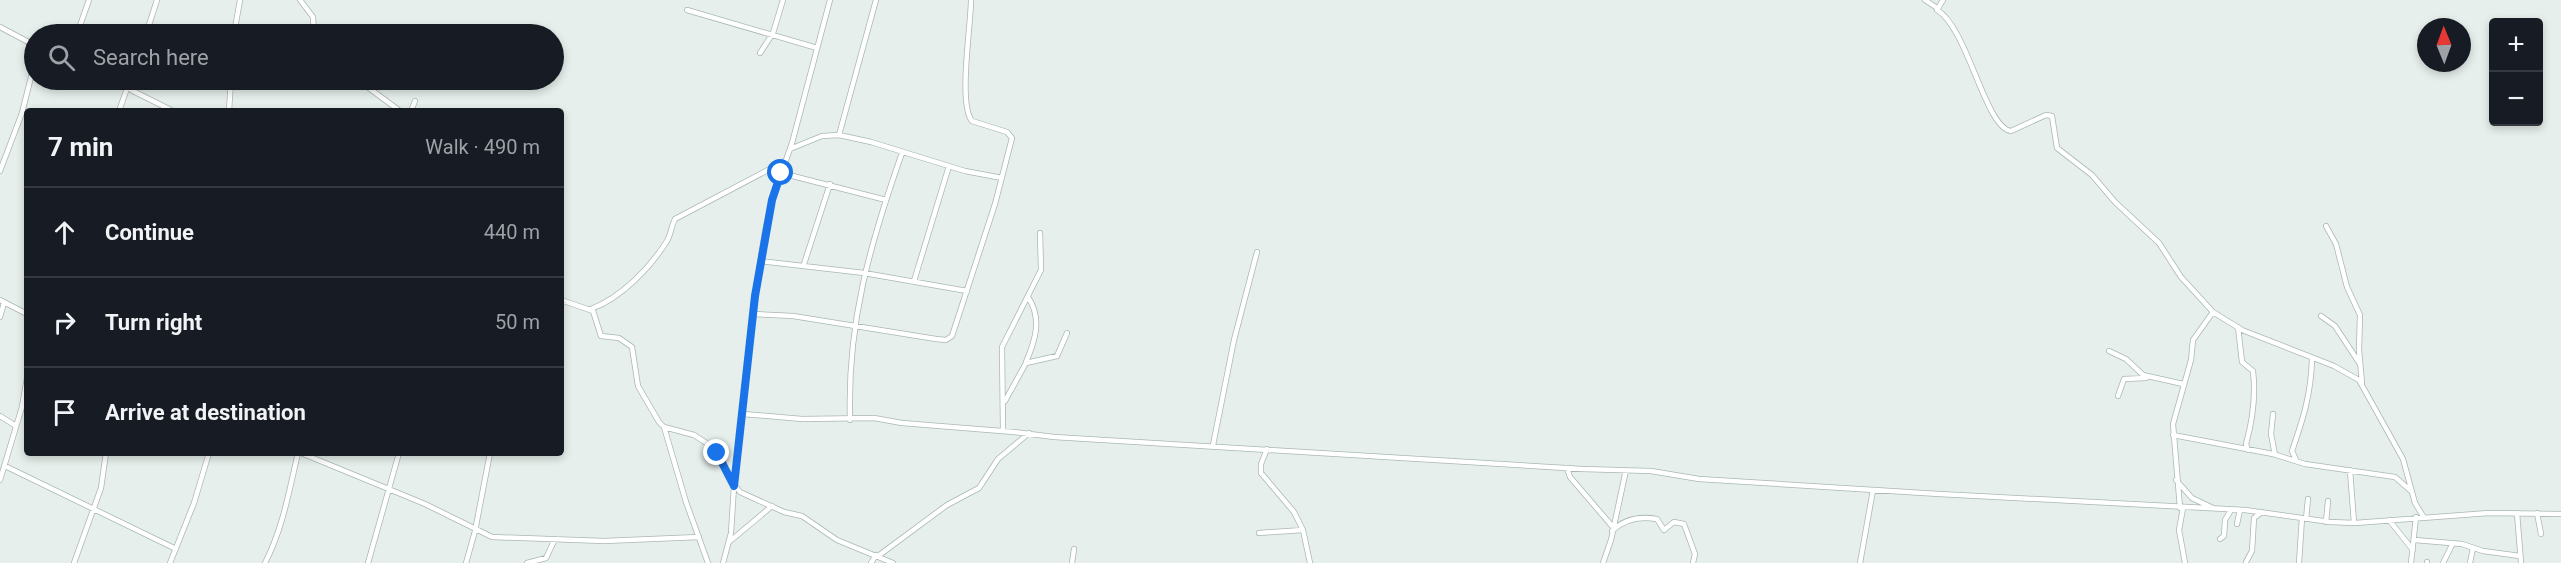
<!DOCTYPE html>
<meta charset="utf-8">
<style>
body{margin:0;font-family:Roboto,sans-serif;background:#20242c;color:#f1f3f6}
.controls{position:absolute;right:18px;top:18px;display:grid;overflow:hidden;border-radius:6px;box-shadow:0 3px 9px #0003}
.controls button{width:54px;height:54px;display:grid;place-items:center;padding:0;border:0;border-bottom:2px solid #363941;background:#171b24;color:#f1f3f6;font:30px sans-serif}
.compass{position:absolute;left:2417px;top:18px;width:54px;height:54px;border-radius:50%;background:#171b24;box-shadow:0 3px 9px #0003;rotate:359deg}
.stop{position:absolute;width:18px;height:18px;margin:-14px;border:4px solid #1a73e8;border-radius:50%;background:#fff}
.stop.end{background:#1a73e8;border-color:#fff;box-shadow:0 2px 6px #0008}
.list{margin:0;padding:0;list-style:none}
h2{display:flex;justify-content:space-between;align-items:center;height:78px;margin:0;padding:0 24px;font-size:26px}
h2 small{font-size:20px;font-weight:400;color:#9ea1a6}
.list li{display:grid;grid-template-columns:39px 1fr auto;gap:18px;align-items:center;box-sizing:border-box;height:90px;padding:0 24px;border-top:2px solid #363941}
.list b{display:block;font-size:22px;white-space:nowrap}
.list em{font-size:20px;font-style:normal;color:#9ea1a6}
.icon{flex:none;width:33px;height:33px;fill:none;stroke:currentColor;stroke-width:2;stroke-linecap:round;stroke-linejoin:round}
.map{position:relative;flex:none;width:2561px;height:563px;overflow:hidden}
.search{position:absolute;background:#171b24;box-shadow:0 3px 9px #0003;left:24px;top:24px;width:540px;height:66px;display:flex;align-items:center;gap:15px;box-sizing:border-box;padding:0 21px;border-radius:33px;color:#9ea1a6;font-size:22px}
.panel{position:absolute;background:#171b24;box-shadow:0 3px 9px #0003;left:24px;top:108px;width:540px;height:348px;border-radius:6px}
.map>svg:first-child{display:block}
</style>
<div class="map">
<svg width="2561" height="563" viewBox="0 0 2561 563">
<rect width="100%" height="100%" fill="#e6efeb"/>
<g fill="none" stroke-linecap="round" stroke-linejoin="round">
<g stroke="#a8b8b2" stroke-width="6">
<path id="street" d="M300 0 313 17 314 34
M1925 0 1937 8
M1943 0 1937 10C1968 28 1985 128 2011 131L2046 115 2052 116 2057 148 2092 175 2115 202 2159 243 2181 277 2213 312 2242 330 2334 366 2359 380 2403 459 2415 503 2423 516
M687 10 817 48
M0 27 34 45
M77 34 89 0
M146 34 157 0
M234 34 240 0
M760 53 773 33 783 0
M117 80 133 91 173 111
M358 80 400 111
M119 111 130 80
M229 111 231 80
M411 111 415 101
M839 135 876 0
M790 149 822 136 839 135 871 142 965 171 1002 178
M0 171 22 113 34 65
M781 173 886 200
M2326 226 2336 244 2347 287 2360 315 2359 350 2362 383
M760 261 864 273 967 291
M804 264 830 184
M914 281 949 166
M0 300 27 314
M561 300 593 311 601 336 619 338 632 347 638 386 659 422 664 427 694 435 714 448 728 476 740 492 784 512 802 516 837 540 893 563
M591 309C621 298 650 268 667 241 671 234 671 227 675 219L785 161
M753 314 793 316 936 339 946 340 952 336 995 204 1012 138 1007 132 972 121C958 104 971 25 971 0
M2321 316 2335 326 2360 364
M0 317 4 303
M2238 327 2242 362 2253 371C2256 397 2253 419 2246 444L2248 450
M2109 351 2126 359 2143 375 2183 384
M1026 362C1036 339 1042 318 1028 297
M2118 396 2124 379 2146 378
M1005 401 1026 363 1057 356 1067 333
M743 414 802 419 874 418 902 423 1014 432 1054 437 1582 469 1651 471 1699 479 1939 494 2245 510 2330 522 2355 523 2489 513 2561 514
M2273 414 2271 434 2275 455
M0 416 16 426
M850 420C847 323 870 244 902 153
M664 427 686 502 708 563
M1003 431 1002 347 1041 270 1040 233
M2173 435 2273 454 2305 464 2395 477 2411 491
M1213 445 1234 340 1257 252
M1267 449 1261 464V473L1294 512 1303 530 1310 563
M301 453 425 504 492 537 604 541 699 537
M2296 460 2292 451C2303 419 2311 395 2312 359
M5 466 176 549
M1567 468 1570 477 1612 526
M2350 470 2354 523
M0 480 22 407 27 378
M2176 480 2192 498 2213 508
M2180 508 2173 424 2191 360 2193 340 2213 312
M2183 508 2179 530 2185 563
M2517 513 2521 563
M2537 513 2541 534
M2306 519 2308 499
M2389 520 2413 550
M2326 522 2328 501
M2237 524 2240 510
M1612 531C1624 519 1640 516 1657 519L1664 530 1674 522 1684 524 1695 554 1693 563
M1259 533 1303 530
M2220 539 2224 536 2225 520 2231 510
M2415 540 2462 544 2483 551 2520 556
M729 542 772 506
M878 556 947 505 979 488 998 459 1029 433
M2246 562 2252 551 2254 518 2262 512
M74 563 101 488 106 453
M170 563 194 503 209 453
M265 563C283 528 289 491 298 453
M368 563 399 453
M466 563 475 531 490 453
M527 563 546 558 555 539
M723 563 731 533 734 486 755 296 765 231 772 200 792 143 830 0
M871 563 876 555
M1072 563 1074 549
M1603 563 1611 540 1626 470
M1860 563 1873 490
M2299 563 2302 518
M2411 563 2416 517
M2427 563V562
M2443 563 2452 545
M2470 563 2473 548"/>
</g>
<use href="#street" stroke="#fff" stroke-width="4.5"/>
</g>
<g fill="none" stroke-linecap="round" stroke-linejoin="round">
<path stroke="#1a73e8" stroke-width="8" d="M717 453 734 486 755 296 772 200 781 173"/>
</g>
</svg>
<div class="controls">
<button>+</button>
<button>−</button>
</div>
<svg class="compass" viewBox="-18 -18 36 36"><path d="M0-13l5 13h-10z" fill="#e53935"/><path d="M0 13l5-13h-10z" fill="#9ea1a6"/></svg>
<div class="stop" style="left:781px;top:173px"></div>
<div class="stop end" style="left:717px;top:453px"></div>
<div class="search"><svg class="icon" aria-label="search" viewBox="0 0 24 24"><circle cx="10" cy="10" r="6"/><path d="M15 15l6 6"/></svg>Search here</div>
<section class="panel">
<h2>7 min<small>Walk · 490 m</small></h2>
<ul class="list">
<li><svg class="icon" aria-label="ahead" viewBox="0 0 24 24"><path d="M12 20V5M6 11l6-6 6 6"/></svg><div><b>Continue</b></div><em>440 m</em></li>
<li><svg class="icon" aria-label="right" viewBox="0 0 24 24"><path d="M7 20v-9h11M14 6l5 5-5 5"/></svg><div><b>Turn right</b></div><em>50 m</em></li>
<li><svg class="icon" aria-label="arrive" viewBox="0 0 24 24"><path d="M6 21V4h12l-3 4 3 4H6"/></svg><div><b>Arrive at destination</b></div></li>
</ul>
</section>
</div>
